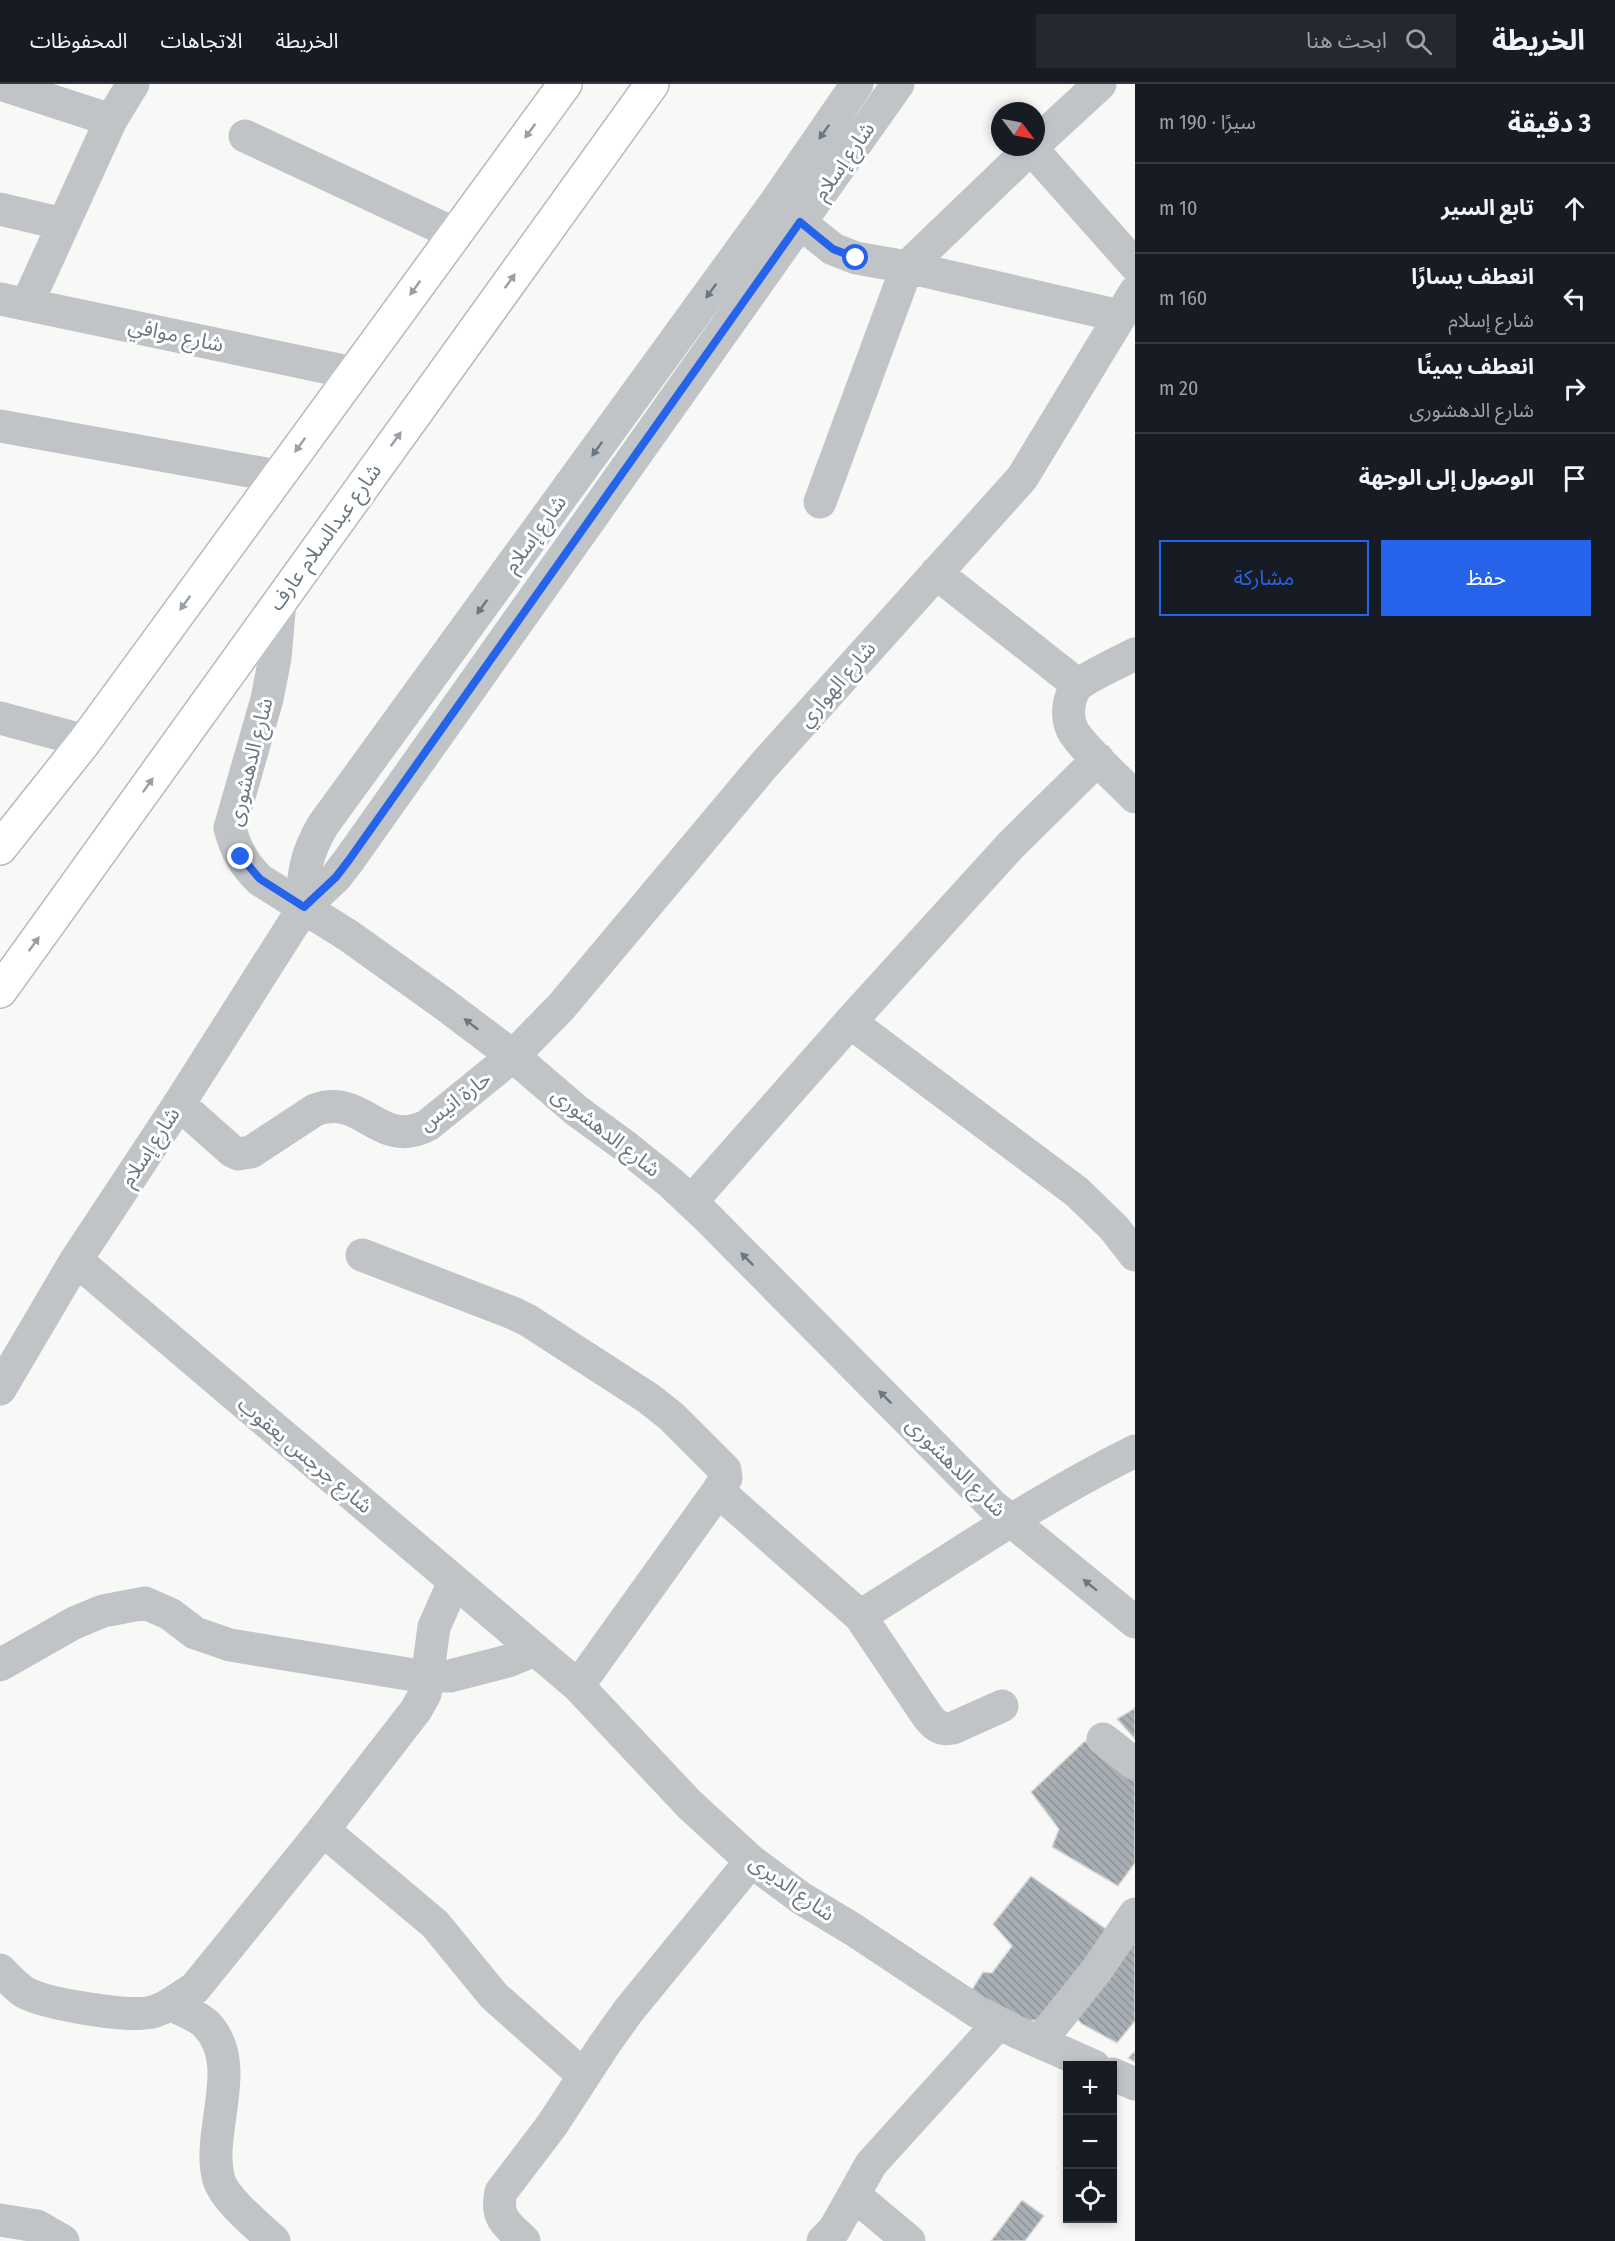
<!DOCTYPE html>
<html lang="ar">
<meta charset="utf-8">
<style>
body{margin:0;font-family:"Fira Sans Condensed","Noto Sans Arabic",sans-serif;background:#242831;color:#f1f3f6;direction:rtl}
.controls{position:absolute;right:18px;bottom:18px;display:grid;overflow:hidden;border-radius:0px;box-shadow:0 3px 9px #0003}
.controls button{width:54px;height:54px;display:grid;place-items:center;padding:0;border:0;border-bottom:2px solid #363941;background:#171b24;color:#f1f3f6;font:30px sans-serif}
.compass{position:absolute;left:991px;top:18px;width:54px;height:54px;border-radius:50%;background:#171b24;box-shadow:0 3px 9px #0003;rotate:122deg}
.stop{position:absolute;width:18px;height:18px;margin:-14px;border:4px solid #2563eb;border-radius:50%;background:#fff}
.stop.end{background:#2563eb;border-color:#fff;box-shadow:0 2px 6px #0008}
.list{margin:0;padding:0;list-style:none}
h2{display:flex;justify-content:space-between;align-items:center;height:78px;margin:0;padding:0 24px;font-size:26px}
h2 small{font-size:20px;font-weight:400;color:#9ea1a6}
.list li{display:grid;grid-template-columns:39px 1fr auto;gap:18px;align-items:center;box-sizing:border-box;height:90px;padding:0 24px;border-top:2px solid #363941}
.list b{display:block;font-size:22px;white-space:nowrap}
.list p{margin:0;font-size:20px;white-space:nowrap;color:#9ea1a6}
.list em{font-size:20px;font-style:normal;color:#9ea1a6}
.actions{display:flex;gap:12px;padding:18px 24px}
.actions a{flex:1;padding:14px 0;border:2px solid #2563eb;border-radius:0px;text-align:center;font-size:21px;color:#2563eb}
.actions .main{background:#2563eb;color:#fff}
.icon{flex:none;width:33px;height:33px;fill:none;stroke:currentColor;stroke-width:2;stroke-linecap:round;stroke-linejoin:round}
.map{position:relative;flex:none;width:1135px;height:2157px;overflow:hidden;direction:ltr}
header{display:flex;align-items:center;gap:36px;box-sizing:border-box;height:84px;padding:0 30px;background:#171b24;border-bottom:2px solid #363941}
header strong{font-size:28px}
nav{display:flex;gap:33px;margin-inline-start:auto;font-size:21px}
.search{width:420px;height:54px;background:#242831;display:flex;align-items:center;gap:15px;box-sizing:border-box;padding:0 21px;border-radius:0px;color:#9ea1a6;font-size:22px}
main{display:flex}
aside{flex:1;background:#171b24}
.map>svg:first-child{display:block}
</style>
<header>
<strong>الخريطة</strong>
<div class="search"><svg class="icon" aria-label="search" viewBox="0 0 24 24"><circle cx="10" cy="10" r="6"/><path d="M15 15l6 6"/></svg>ابحث هنا</div>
<nav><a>الخريطة</a><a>الاتجاهات</a><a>المحفوظات</a></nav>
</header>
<main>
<aside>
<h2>3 دقيقة<small>سيرًا · 190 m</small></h2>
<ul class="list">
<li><svg class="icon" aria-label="ahead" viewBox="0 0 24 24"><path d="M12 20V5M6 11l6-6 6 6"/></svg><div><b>تابع السير</b></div><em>10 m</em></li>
<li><svg class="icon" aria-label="left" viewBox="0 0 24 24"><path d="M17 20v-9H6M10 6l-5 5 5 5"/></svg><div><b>انعطف يسارًا</b><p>شارع إسلام</p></div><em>160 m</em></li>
<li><svg class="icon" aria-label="right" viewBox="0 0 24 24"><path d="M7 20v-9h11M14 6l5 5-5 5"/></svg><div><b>انعطف يمينًا</b><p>شارع الدهشورى</p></div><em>20 m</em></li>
<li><svg class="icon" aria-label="arrive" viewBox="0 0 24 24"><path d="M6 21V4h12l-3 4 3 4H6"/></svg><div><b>الوصول إلى الوجهة</b></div></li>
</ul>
<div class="actions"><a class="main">حفظ</a><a>مشاركة</a></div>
</aside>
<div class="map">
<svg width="1135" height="2157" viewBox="0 0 1135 2157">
<defs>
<pattern id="building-back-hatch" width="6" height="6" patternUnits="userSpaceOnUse" patternTransform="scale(1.5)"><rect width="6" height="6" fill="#a8afb4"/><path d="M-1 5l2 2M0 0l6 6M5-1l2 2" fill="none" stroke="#8d9398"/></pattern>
</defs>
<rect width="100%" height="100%" fill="#f8f8f6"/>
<path fill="url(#building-back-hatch)" stroke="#dadad8" stroke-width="1.5" d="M1135 1624V1655L1117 1635Z
M1085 1657 1114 1683 1135 1667V1779L1118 1802 1052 1763 1059 1745 1031 1708Z
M1031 1792 1110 1848 1037 1936 1027 1937 960 1925 983 1888 992 1889 1012 1862 993 1840Z
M1135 1837V1937L1117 1959 1082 1940 1077 1935Z
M1135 1967V1978L1128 1974Z
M1022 2116 1044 2132 1025 2157H991Z"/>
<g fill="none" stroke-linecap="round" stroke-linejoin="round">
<g stroke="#b5b9bd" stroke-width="36">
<path id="secondary" d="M0 764 85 657 565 0
M0 907 652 0"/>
</g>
<path stroke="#c0c4c7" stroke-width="33" d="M0 0 111 36
M245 52 455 150
M1036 59 1100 0
M1031 64 1135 181
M0 125 63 140
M784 126 833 165 856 174 907 183 1120 232
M0 215 353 289
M27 220 111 36 133 0
M0 342 277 392
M820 418 907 183 1032 63
M936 489 1078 601
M280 516 275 574 267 615 230 744C235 765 244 781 260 796L349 852 444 920 513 972 577 1027 625 1062 671 1099 708 1134 993 1422 1135 1538
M1135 570C1123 576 1085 594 1078 601 1068 612 1066 632 1072 645 1080 662 1120 697 1135 713
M304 823C301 792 307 768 323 741L775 119 857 0
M850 938 1077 1108 1114 1144 1135 1171
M179 1020 232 1067 238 1070 251 1068 315 1026C364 1008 379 1067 428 1041L513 972 561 923 764 681 1022 394 1135 208
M691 1118 850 938 1010 762 1098 675
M362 1171 513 1229 529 1237 648 1314 671 1332 725 1386 726 1394 718 1407 578 1602
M76 1176 578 1602 689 1720 751 1777 801 1814 854 1846 976 1927 1019 1949 1094 1982
M0 1305 76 1176 179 1020 304 823 336 793 349 776 898 0
M718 1407 860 1532C951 1476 1039 1414 1135 1367
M860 1532 926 1630C933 1640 940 1647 953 1644L1002 1622
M0 1581 74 1539 103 1527 145 1519 170 1530 195 1549 230 1561 420 1592H450L508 1577 535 1566
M1103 1655 1135 1680
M323 1746 435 1840 494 1912 584 1992
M0 1886C8 1894 15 1902 24 1908 45 1920 122 1932 146 1929 164 1927 180 1913 195 1904L323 1746 416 1626 425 1610 434 1543 454 1498
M170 1920C181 1926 198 1932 206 1940 246 1981 205 2048 219 2096 225 2116 258 2142 274 2157
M1040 1957 1096 1887 1135 1830
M1112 1990 1135 2000
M854 2111 909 2157
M0 2136 37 2142 63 2157
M524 2157C507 2140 495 2134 501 2108L552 2041 604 1961 629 1926 751 1777
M823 2157 834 2146 871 2080 999 1939"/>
<path stroke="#c0c4c7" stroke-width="33" d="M0 634 85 657"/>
<use href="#secondary" stroke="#fff" stroke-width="33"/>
</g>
<defs><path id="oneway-solid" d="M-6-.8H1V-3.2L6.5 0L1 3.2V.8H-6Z" transform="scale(1.5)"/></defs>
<g fill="#97a0a9">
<use href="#oneway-solid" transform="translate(530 47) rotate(126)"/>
<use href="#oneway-solid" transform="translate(510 197) rotate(-54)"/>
<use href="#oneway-solid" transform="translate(415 204) rotate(126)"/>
<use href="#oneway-solid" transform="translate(396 355) rotate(-54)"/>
<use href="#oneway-solid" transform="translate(300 361) rotate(126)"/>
<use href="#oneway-solid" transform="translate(185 519) rotate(126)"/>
<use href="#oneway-solid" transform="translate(148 701) rotate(-55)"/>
<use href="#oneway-solid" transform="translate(34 860) rotate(-54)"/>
</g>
<g fill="#6a7884">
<use href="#oneway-solid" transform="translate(824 48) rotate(125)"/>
<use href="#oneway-solid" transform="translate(711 207) rotate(126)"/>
<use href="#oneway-solid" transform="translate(597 365) rotate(126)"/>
<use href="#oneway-solid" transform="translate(482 523) rotate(126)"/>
<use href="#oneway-solid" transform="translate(471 940) rotate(-142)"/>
<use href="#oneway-solid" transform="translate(747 1175) rotate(-135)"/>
<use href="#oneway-solid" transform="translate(885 1313) rotate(-135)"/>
<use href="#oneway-solid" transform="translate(1090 1501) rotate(-141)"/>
</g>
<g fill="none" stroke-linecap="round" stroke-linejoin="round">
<path stroke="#2563eb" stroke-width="8" d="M241 773 260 795 304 823 336 793 349 776 800 138 833 165 856 174"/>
</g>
<g text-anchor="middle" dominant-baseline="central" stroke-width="6" stroke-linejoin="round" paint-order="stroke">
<g font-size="21" fill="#6a7884" stroke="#fff">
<text transform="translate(844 77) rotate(-55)">شارع إسلام</text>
<text transform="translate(176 251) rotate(12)">شارع موافي</text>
<text transform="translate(535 450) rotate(-54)">شارع إسلام</text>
<text transform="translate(325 453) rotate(-54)">شارع عبدالسلام عارف</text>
<text transform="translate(837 600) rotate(-49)">شارع الهواري</text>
<text transform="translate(250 678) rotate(-76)">شارع الدهشورى</text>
<text transform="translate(455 1017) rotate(-37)">حارة انيس</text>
<text transform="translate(606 1048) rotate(38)">شارع الدهشورى</text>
<text transform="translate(150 1063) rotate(-57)">شارع إسلام</text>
<text transform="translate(305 1371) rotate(40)">شارع جرجس يعقوب</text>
<text transform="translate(956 1383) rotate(45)">شارع الدهشورى</text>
<text transform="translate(792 1804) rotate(35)">شارع الديرى</text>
</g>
</g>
</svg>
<div class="controls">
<button>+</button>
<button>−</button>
<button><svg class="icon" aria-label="locate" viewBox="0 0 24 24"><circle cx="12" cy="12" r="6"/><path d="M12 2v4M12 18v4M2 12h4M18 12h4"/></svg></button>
</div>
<svg class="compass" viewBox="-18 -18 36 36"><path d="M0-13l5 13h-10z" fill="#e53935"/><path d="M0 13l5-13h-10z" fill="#9ea1a6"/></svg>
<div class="stop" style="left:856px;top:174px"></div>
<div class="stop end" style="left:241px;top:773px"></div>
</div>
</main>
